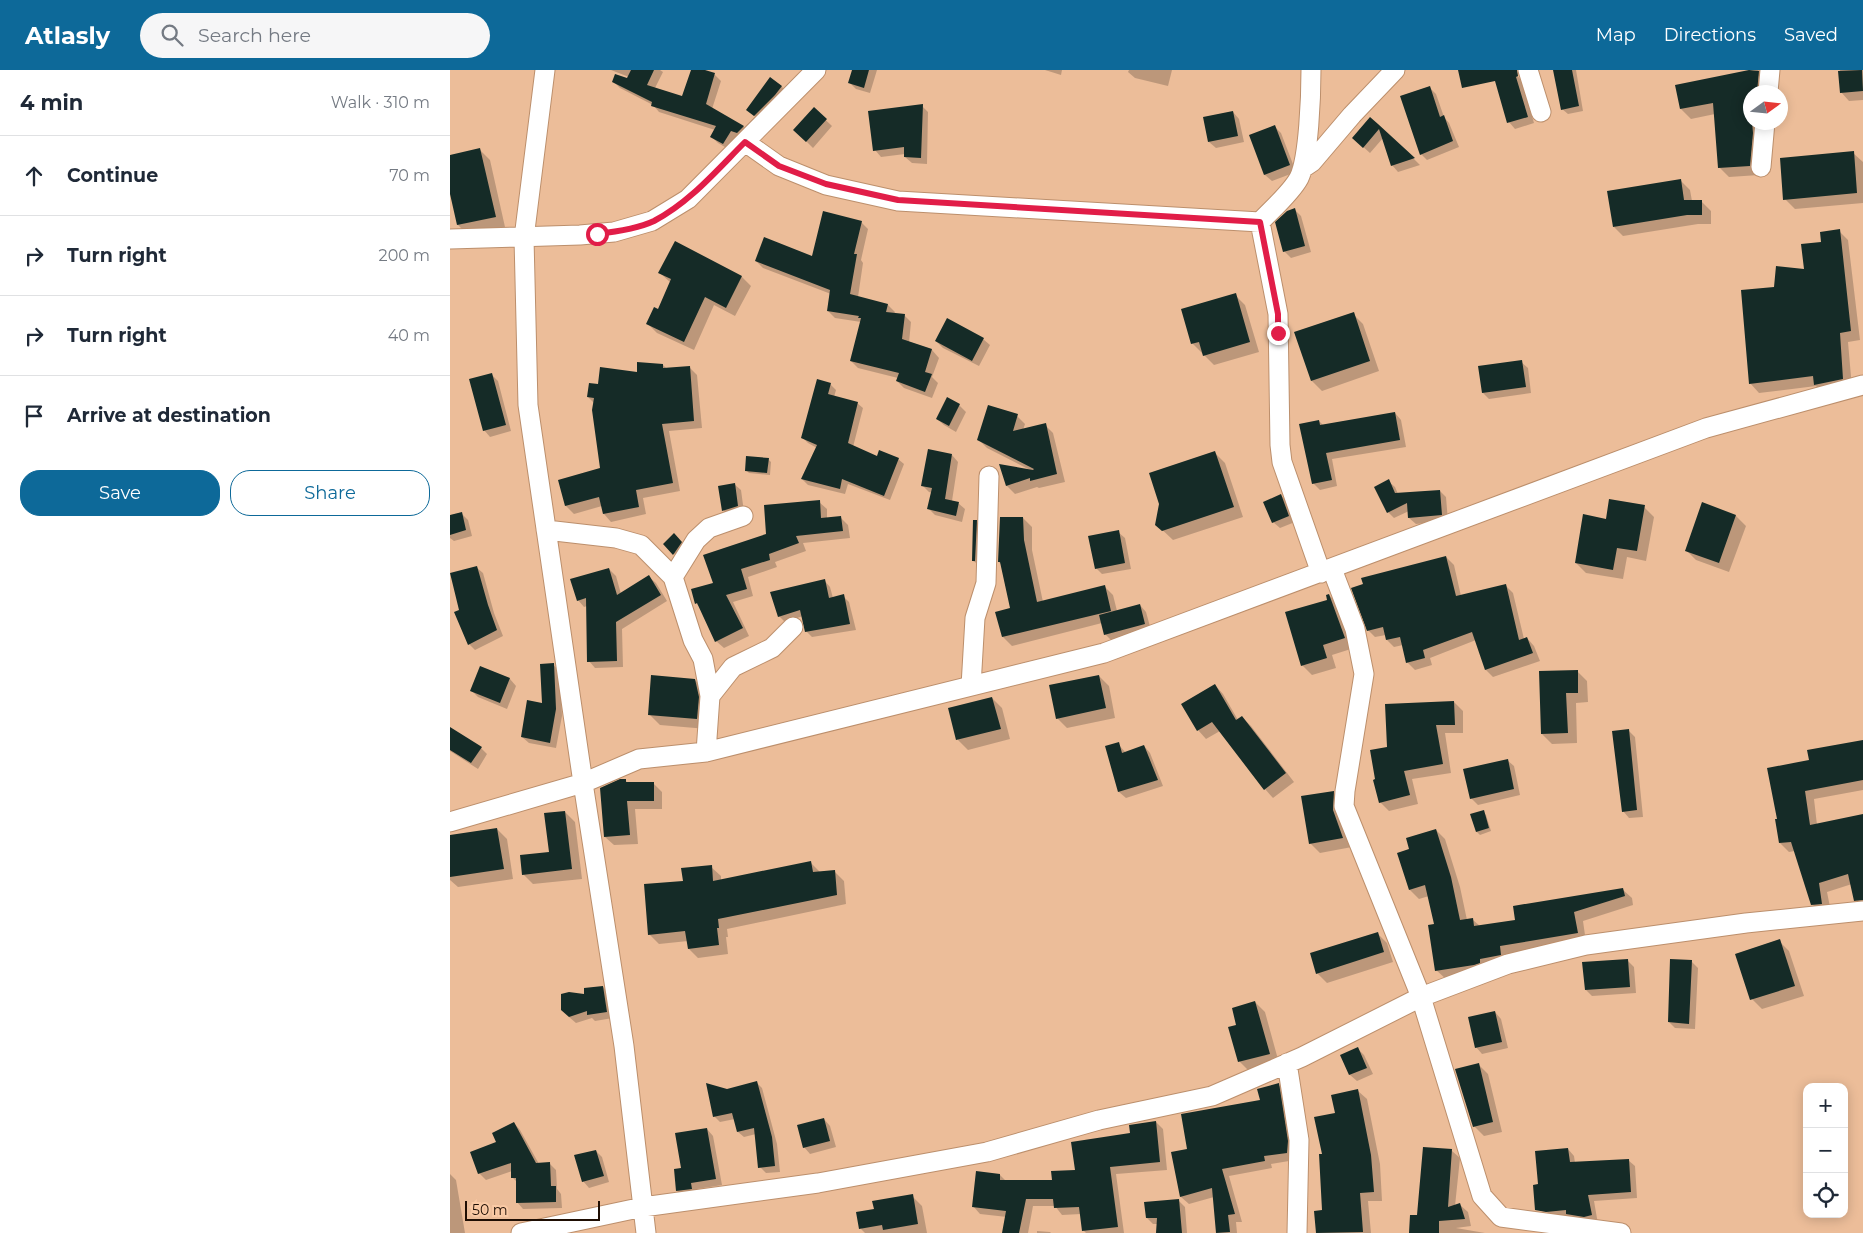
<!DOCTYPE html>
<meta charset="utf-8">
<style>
body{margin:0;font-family:Montserrat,sans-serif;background:#f6f6f7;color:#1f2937}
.controls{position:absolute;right:15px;bottom:15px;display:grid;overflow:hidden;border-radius:10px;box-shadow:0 2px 12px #0003}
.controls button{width:45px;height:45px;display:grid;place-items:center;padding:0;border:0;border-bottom:1px solid #e0e1e3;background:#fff;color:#1f2937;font:25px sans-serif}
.compass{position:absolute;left:1293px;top:15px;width:45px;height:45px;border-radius:50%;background:#fff;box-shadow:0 2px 12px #0003;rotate:75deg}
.scale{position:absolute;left:15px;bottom:12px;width:135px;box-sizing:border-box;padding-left:5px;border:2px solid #1f0e03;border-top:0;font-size:14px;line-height:18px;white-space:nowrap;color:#1f0e03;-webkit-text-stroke:4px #facaa5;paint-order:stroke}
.stop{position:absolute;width:15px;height:15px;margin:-11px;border:4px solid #e11d48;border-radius:50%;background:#fff}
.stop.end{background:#e11d48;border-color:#fff;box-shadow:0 1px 5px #0008}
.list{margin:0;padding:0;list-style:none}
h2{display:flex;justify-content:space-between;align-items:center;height:65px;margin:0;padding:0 20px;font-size:21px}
h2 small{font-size:16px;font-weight:400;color:#747a83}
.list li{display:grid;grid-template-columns:32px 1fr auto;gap:15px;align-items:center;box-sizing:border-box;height:80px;padding:0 20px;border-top:1px solid #e0e1e3}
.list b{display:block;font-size:19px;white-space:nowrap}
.list em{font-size:16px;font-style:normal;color:#747a83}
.actions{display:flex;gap:10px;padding:15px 20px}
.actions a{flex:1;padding:11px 0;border:1px solid #0d6999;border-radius:20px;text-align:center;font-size:18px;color:#0d6999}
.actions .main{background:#0d6999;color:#fff}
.icon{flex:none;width:28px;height:28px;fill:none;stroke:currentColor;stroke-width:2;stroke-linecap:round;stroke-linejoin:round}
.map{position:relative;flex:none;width:1413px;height:1163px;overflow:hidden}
header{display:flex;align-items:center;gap:30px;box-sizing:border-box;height:70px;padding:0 25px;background:#0d6999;color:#fff}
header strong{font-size:24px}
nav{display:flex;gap:28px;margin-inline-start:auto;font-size:18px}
.search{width:350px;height:45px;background:#f6f6f7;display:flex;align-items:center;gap:12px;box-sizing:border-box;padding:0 18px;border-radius:28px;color:#747a83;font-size:19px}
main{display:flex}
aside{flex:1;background:#fff}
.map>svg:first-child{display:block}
</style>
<header>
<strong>Atlasly</strong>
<div class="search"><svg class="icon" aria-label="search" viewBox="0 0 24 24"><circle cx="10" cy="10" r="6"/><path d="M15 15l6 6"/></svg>Search here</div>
<nav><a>Map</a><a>Directions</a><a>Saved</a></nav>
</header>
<main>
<aside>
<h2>4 min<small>Walk · 310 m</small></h2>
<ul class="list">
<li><svg class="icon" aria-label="ahead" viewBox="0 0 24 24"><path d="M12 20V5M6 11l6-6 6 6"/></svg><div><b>Continue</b></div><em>70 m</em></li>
<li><svg class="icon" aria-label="right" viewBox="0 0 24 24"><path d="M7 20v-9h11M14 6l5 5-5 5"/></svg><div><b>Turn right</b></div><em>200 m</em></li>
<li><svg class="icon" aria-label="right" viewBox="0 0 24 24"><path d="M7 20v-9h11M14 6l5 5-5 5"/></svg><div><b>Turn right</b></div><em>40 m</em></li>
<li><svg class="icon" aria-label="arrive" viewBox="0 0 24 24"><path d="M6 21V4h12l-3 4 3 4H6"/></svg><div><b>Arrive at destination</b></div></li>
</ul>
<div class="actions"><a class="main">Save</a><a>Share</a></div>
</aside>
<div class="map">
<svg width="1413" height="1163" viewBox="0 0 1413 1163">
<rect width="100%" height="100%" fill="#ecbd99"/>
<path fill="#0003" d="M161 0H210L213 2 205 18 233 27 242 0H251L265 5 271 11 262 39 294 57 300 63 280 80 268 73 261 66 265 60 209 42 203 35 170 18 164 12 178 10 179 7Z
M403 0H427L420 23 406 19 399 12Z
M595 0H612L611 5Z
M679 0H722L718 16 685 8 678 2Z
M1105 0H1126L1133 41 1118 44 1112 39Z
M1308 0 1318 9 1317 22H1300V52H1311L1309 105 1279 107 1269 97 1265 44 1241 49 1231 39 1227 16Z
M1390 0H1413V30L1399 31 1391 22Z
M1065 3 1071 10 1084 53 1065 59 1059 52Z
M331 16 338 23 311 52 298 40Z
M980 18 986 24 994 47 999 53 1009 77 977 90 971 84Z
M472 36 478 42 477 94 462 93 455 87V84L431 87 425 80Z
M364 39 382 56 363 78 351 66Z
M783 42 789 49 794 72 766 78 759 72Z
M920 49 964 89 970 95 948 102 942 95 933 68 920 83 910 74Z
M824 56 831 63 846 102 822 111 815 105 800 66Z
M30 80 40 90 55 157 18 165 8 155 0 118V87Z
M1403 83 1413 92V133L1345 139 1335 129Z
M1230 110 1240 120 1242 131H1251L1261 141V154H1248L1173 166 1164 157Z
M845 140 851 146 861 182 841 188 834 181Z
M411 152 418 159 411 190 413 193 408 227 438 235 445 242 444 244 454 245 461 252 459 273 482 280 489 288 482 307 488 313 482 328 454 318 447 311 448 308 408 298 401 291 411 252 385 248 378 241 381 224 313 198 306 191 363 187Z
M1389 161 1398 170 1410 270 1398 272 1402 318 1374 324 1366 316 1309 323 1300 313 1325 218 1356 201 1372 173Z
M210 203 292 207 301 216 285 246 264 235 244 280 207 263 198 254 209 241 221 213Z
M785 225 795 235 809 282 764 295 742 273Z
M903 244 913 254 929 301 872 321 862 311Z
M533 269 540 275 529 296 493 278 486 271Z
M1071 292 1078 298 1081 323 1039 329 1033 323 1029 298Z
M213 295 217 299 239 297 247 305 252 358 219 361 230 421 193 428 196 444 161 452 154 444 152 436 124 444 116 436 109 411 151 399 144 333 138 327 149 315Z
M42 305 48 311 61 361 40 367 34 360Z
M380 314 386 320 384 327 407 333 413 338 403 377 427 388 448 389 454 394 440 430 398 414 395 424 358 415 352 409 367 378 358 373 352 367Z
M509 335 516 342 506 362 494 355 487 349Z
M945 343 951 350 956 377 882 389 887 416 870 420 863 413 869 351 873 355Z
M567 346 575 354 573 360 595 355 603 363 615 412 589 418 587 417 565 424 557 416 551 395 582 401 537 378 529 370Z
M765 383 775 393 793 447 723 470 706 454Z
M502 385 508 392 502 431 508 433 515 439 512 452 485 445 479 439 482 423 479 422 472 415Z
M318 389 321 392 320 405 299 403 296 400Z
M938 411 945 417 948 424 990 421 996 427 998 451 966 454 959 448V441L944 448 938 442Z
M284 414 291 420 294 442 280 447 274 441 270 417Z
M831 425 837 432 845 452 830 458 823 452Z
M369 432 377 439V449L391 448 398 455 400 468 353 473 356 481 325 492 327 497 298 507 303 526 283 532 299 566 274 578 266 571 250 537 246 533 265 514 317 464Z
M1253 434 1286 446 1296 456 1279 502 1246 490 1236 480Z
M1194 437 1204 447 1196 491 1177 487 1173 509 1136 503 1126 493 1157 450Z
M11 443 18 450 22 466 4 471 0 468V446Z
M573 448 582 457V480L593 532 654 516 663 525 667 541 690 535 696 542 701 560 662 571 655 564 652 553 562 576 553 567 561 539 551 494 549 492Z
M526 451 529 454 528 494 523 491Z
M668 462 675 468 681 499 652 504 646 498Z
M224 465 234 475 227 487 215 474Z
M996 487 1004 495 1011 526 1055 515 1063 523 1074 569 1077 568 1084 576 1090 591 1043 607 1036 600 1026 570 980 588 982 595 965 600 957 592 953 575 944 577 937 570 936 565 925 567 918 560Z
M26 497 33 503 44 543 53 566 25 580 19 574 11 540Z
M159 499 166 506 171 524 199 507 206 513 217 531 172 559 173 597 145 598 139 591 137 536 134 537 128 530Z
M374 510 380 517 383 528 393 526 399 532 406 560 362 567 356 561 353 546 335 552 329 546Z
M879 525 889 535 904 578 882 585 886 598 862 605 852 595 879 531Z
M103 595 110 601 112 646 106 678 79 673 72 667 93 634Z
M31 598 60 609 66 616 57 639 28 627 22 621Z
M1127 601 1137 611 1138 632 1126 633 1127 673 1102 674 1092 664Z
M649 606 659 616 665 648 617 658 607 648Z
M245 610 255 620 257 659 210 655 200 645Z
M765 615 773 624 788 650 792 647 801 656 844 712 823 728 815 719 770 661 756 669 748 660Z
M542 628 552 638 560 669 518 680 508 670 500 639Z
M1004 632 1013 641V663H995L1001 703 962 709 968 734 939 741 930 732 939 679Z
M0 659 31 678 37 684 28 699 0 681Z
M1178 660 1185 667 1193 747 1179 748 1173 741Z
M1413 671V720L1364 729 1367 755 1413 745V836L1404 827 1402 814 1377 822 1381 842 1371 843 1362 834 1345 781 1339 782 1330 773 1361 691Z
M668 674 676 683 694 676 700 683 713 716 676 728 669 722 656 677Z
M1057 690 1064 696 1070 725 1028 735 1021 728Z
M175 710 178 713H203L212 722V739H185L188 774 164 775 155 767Z
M883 722 893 732 902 777 870 783 860 773Z
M115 742 125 752 132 809 83 814 73 804 100 783Z
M1033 742 1036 745 1041 761 1030 765 1027 762 1022 745Z
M47 759 57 769 63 809 8 817 0 810V766Z
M986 760 995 769 1010 817 1017 850H1023L1030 856 1067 851 1172 819 1182 828 1183 835 1133 851 1136 872 996 909 986 900 985 855 979 826 969 829 960 820 961 780Z
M361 793 370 802 384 801 394 811 396 834 277 859 278 867H276L278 884 248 888 239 879 238 871 209 874 199 864 234 813 261 797 271 806V811Z
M927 863 937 873 943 892 877 913 867 903Z
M1329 871 1339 881 1354 926 1312 939 1302 929Z
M1177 890 1184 897 1186 923 1142 926 1136 920Z
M1242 892 1248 898 1245 959 1225 958 1219 952Z
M153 917 159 923 163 948 145 951 142 948 126 953 119 947 136 925Z
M805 932 815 942 829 993 800 1002 790 992 788 955Z
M1045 942 1051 949 1058 978 1032 984 1026 977Z
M908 979 914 985 923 1004 907 1011 900 1005 892 986Z
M1028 994 1038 1004 1052 1062 1034 1066 1024 1056Z
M306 1012 312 1018 327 1074 330 1102 316 1103 310 1097 306 1064 294 1067 288 1062 285 1049 270 1052 264 1046 277 1020Z
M828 1015 836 1022 845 1090 821 1094 822 1098 779 1106 792 1152H786L787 1163H767L764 1127 739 1134 731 1127 738 1080 812 1031Z
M908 1021 917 1029 930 1094 932 1131H918L921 1163H867L866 1142 873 1141 886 1044Z
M374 1049 380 1056 386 1077 360 1084 354 1077Z
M706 1052 713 1059 717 1100 666 1104 674 1163H636L634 1161 631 1144 612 1145 605 1136H583L578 1163H554L557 1147 530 1144 523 1136 550 1105 556 1111H603L626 1101 681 1064Z
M64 1053 70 1060 89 1094H100L106 1100 107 1119 111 1124 112 1138 73 1139 67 1132V1112L63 1108 62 1101 36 1110 29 1103 48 1073Z
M257 1059 263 1066 272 1115 247 1119 248 1125 234 1127 227 1121Z
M974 1078 1002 1081 1010 1088 1005 1136 1010 1135 1018 1142 1021 1156 1006 1158 1035 1163H960L968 1146Z
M1118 1079 1124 1086 1125 1093 1178 1090 1185 1096 1187 1128 1144 1131 1148 1154 1124 1150 1120 1146 1102 1147 1096 1141Z
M146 1081 152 1087 159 1112 139 1118 133 1111Z
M0 1104 6 1110 15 1163H0Z
M462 1126 472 1136 477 1163H415L411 1159 425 1140Z
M728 1130 735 1137 737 1163H715L711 1154H703L697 1148Z
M587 1161 600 1162 601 1163H587Z"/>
<path fill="#152b27" d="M181 0H204L197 15 232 26 241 0H255L265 3 256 34 294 56 287 63 281 61 273 74 260 67 266 56 201 36 202 32 162 12 165 4 177 8Z
M402 0H419L414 18 398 13Z
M1008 0H1067L1068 6 1066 7 1078 47 1057 53 1045 11 1012 18Z
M1103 0H1122L1129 36 1111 40Z
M1299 0 1309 1 1307 22H1300V52H1302L1303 63 1300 96 1268 98 1263 33 1230 39 1225 15Z
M1412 0 1413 21 1390 23 1388 1Z
M320 7 332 16 325 25 304 46 296 40Z
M980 16 990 47 994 45 1003 71 970 85 950 26Z
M473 34 471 88 454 87V77L423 81 418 41Z
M364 37 377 49 356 72 343 60Z
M783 41 788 66 758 72 753 47Z
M920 47 928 54 965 88 941 96 929 59 913 78 902 68Z
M825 55 840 95 814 105 799 65Z
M30 78 46 147 7 155 0 124V85Z
M1404 81 1407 123 1333 130 1330 88Z
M1231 109 1234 130H1252V145H1237L1163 157 1157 121Z
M845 138 855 176 833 182 825 152 837 141Z
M373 141 412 151 404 184H407L400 224 438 234 436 242 455 244 452 269 482 279 475 302 482 304 475 322 446 311 449 303 400 291 411 248H408L409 246 377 241 380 220 305 191 314 167 362 186Z
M1390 159 1401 261 1390 263 1393 309 1364 315 1363 306 1299 314 1291 220 1324 217 1326 196 1354 199 1351 174 1371 172 1370 162Z
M225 171 292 206 276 238 255 227 234 272 196 254 204 237 208 239 221 209 208 203Z
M786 223 800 272 753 286 749 272 741 274 731 239Z
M904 242 920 291 861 311 844 262Z
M497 248 534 268 522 291 485 271Z
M1072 290 1076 317 1032 323 1028 296Z
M187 292 213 294V298L240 296 244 351 212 354 223 413 186 420 189 437 153 444 149 427 115 436 108 410 150 398 142 340 144 328 137 327 139 313 148 314 150 297 187 302Z
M42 303 56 355 33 361 19 309Z
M367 309 381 313 378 324 408 332 398 373 427 386 429 380 449 388 434 426 392 409 390 419 351 409 367 375 351 368Z
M497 327 510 334 499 356 486 349Z
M538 335 568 344 563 361 596 353 607 404 580 411V408L556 416 549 394 583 400 584 399 527 370Z
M945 342 950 370 876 383 882 410 862 414 849 354 869 350 870 355Z
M478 379 502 384 495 429 509 432 506 446 477 439 482 418 471 416Z
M765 381 784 437 712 461 705 455 709 434 699 403Z
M296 386 319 388 317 403 295 401Z
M939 409 945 423 990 420 992 445 958 448 957 433 937 443 924 417Z
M285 413 288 436 272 441 268 416Z
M831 424 839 446 822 453 813 432Z
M1159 429 1195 435 1187 481 1167 478 1163 500 1125 493 1133 444 1156 449Z
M370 430 371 448 391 446 393 461 346 466 349 473 319 484 320 490 291 499 297 519 276 525 293 558 265 572 247 533 245 534 241 519 263 513 253 485 316 464 314 435Z
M1252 432 1286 445 1269 493 1235 481Z
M12 442 16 460 0 465V445Z
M550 447H573L574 470 587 532 655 515 661 541 552 567 545 542 560 538 550 492H548Z
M523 450H527L525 491H522Z
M669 460 675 493 645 499 638 466Z
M224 463 232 472 223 485 213 474Z
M996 486 1006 526 1056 514 1069 570 1077 567 1083 583 1035 600 1022 562 973 580 975 588 956 593 950 567 936 570 933 557 917 561 901 518 913 514 911 508Z
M27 496 38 535 47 560 18 575 4 542 9 540 0 503Z
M159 498 167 525 199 505 211 525 166 552 167 591 137 592 136 528 127 531 120 509Z
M375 509 379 528 394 524 400 554 355 562 350 540 328 547 320 522Z
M879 524 895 568 873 575 877 588 851 596 835 542 877 530 876 525Z
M690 534 695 554 654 565 649 545Z
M104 593 106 639 100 673 71 667 77 630 92 633 90 594Z
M30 596 60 608 50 633 20 621Z
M1128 600V623H1116L1118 663 1091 664 1089 601Z
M201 605 245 609 249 627 247 649 198 645Z
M649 605 656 638 606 649 599 615Z
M765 614 786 650 792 646 836 703 814 720 762 652 747 661 731 634Z
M542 627 551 659 506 670 498 638Z
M1004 631 1005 655H986L993 694 954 701 960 725 929 733 923 710 925 709 920 680 937 677 935 634Z
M0 657 32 677 21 693 0 680Z
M1179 659 1187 740 1172 742 1162 661Z
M1413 670V710L1355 721 1360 755 1413 744V830L1404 831 1398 804 1369 813 1372 834 1361 835 1341 772 1329 773 1325 749H1327L1317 698 1359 690 1357 680Z
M669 672 672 683 694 675 708 710 668 722 655 676Z
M1058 689 1064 719 1020 729 1013 699Z
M170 709H176V712H204V731H177L180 765 154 767 150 718Z
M884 721 883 740 893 768 859 774 851 726Z
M1034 740 1039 758 1026 762 1020 744Z
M115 741 122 799 72 805 70 785 99 782 94 743Z
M47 758 54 799 0 807V765Z
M986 759 1001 807 1010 850 1023 848 1024 856 1065 850 1063 836 1173 818 1175 826 1124 842 1128 863 1050 876 1051 885 1030 889V893L1024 895 985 901 978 855 984 854 975 815 959 820 947 783 959 779 956 768Z
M361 791 363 802 385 800 387 825 268 849 269 858H267L269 875 238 879 235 861 198 865 194 814 233 811 231 798 262 795 263 811Z
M928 862 934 882 866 904 860 883Z
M1330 869 1345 916 1300 930 1285 884Z
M1178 889 1180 917 1135 920 1132 892Z
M1220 889 1242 890 1239 954 1218 952Z
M153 916 157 942 137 945V941L119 947 111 940V924L119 922 134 924V918Z
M805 931 820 984 788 992 778 957 786 955 782 938Z
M1045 941 1052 972 1025 978 1018 947Z
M908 977 917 998 899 1005 890 985Z
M1029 993 1043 1052 1023 1057 1005 999Z
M307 1011 322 1067 325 1096 308 1098 304 1058 287 1062 282 1043 263 1047 256 1013 277 1019Z
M829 1013 838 1071 837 1083 814 1086 815 1091 772 1099 785 1144 778 1145 780 1162 766 1163 762 1118 730 1127 721 1082 737 1079 731 1044 810 1030 807 1019Z
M908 1019 921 1085 924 1122 910 1123 913 1162 866 1163 864 1141 872 1140 869 1084H872L864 1047 885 1043 881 1025Z
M374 1048 380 1071 353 1078 347 1055Z
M706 1051 710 1092 660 1097 668 1157 632 1161 629 1137 604 1138 603 1129H576L569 1163H552L556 1141 522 1137 526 1101 550 1104V1110H602L601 1101 625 1100 621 1072 680 1063 679 1055Z
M64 1052 86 1093 100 1092 101 1116H106V1132L66 1133V1108H61V1093L28 1104 20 1082 46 1072 42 1063Z
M257 1058 266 1109 241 1113 242 1119 226 1121 224 1099 231 1098 225 1063Z
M973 1077 1002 1079 998 1137 1010 1133 1015 1149 989 1151V1163H959L960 1145H967Z
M1118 1078 1120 1092 1179 1089 1181 1122 1138 1125 1142 1145 1134 1147 1116 1144V1140L1096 1142 1085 1140 1083 1115 1088 1114 1085 1081Z
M146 1080 154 1106 132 1112 124 1085Z
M463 1124 468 1154 433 1160 432 1155 409 1159 406 1142 424 1139 422 1131Z
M729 1129 732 1163H706L707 1148H696L694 1132Z"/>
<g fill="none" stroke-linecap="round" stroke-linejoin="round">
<g stroke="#bc8f6c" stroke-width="21">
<path id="minor" d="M95 0 74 168 78 335 133 713 174 976 196 1163
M861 0C861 24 859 88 849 108 841 123 822 139 810 152L828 244 830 375 832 392 871 503
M1078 0 1091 42
M1318 22 1320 0
M295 72 329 96 376 115 448 131 810 152
M1311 97 1315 52
M853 98 862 92 902 45 945 0
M0 169 130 165 164 162 202 151 238 129 366 0
M96 460 166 468 191 475 223 507 243 570 253 589 260 626 256 682
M882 499 905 559 914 604 895 721 894 736 971 927 1032 1126 1051 1147 1171 1163
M223 507 246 470 259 458 293 446
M521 616 525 548 536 513 539 406
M260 626 283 597 322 578 343 557
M0 752 133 713 189 689 256 682 654 583 1256 358 1413 315
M837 993 849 1070 847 1163
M71 1163 193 1137 368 1113 537 1082 649 1050 762 1026 852 987 971 927 1058 894 1136 875 1296 853 1413 841"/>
</g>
<use href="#minor" stroke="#fff" stroke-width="19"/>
</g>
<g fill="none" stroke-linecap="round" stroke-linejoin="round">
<path stroke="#e11d48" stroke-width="6" d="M147 164C165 162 187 159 204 151 240 132 266 101 295 72L329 96 376 114 448 130 810 152 828 244V263"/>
</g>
</svg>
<div class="controls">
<button>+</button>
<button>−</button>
<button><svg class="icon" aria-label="locate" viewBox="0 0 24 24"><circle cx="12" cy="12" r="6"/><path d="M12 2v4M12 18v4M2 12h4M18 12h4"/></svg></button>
</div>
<svg class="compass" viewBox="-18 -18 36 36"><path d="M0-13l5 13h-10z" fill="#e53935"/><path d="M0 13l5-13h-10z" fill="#747a83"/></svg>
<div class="scale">50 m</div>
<div class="stop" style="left:147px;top:164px"></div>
<div class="stop end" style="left:828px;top:263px"></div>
</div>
</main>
